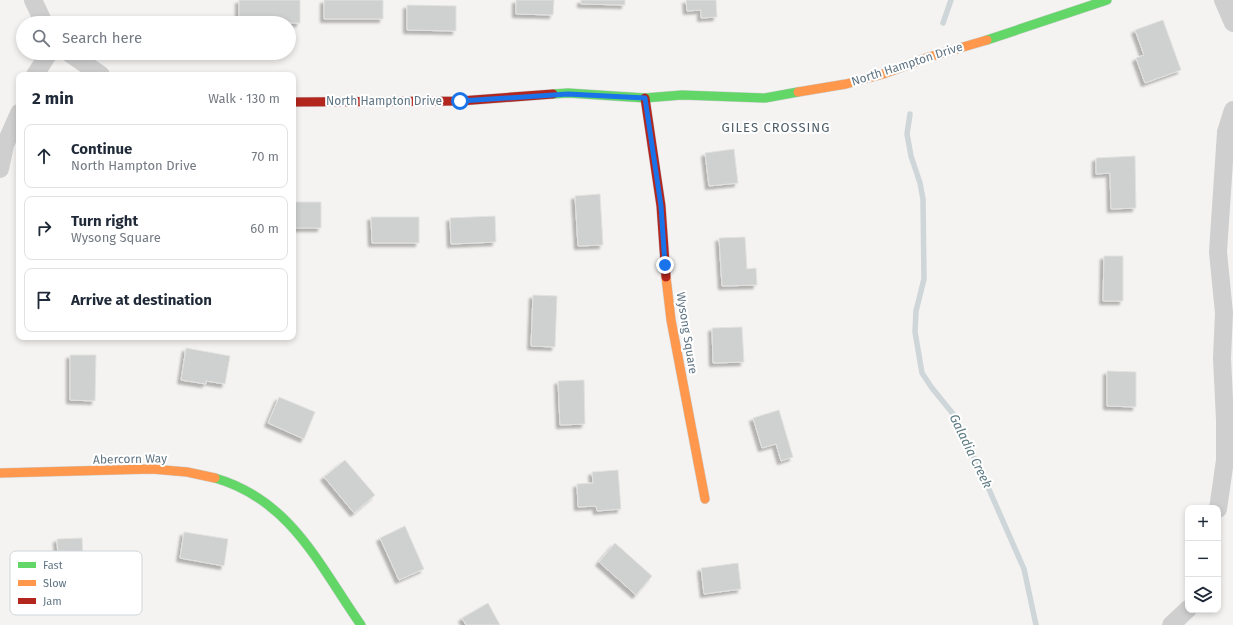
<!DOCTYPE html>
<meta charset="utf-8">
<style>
body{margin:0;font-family:"Fira Sans",sans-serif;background:#f2f2f3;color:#1f2937}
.controls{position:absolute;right:12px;bottom:12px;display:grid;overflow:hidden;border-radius:8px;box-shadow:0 2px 6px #0003}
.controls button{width:36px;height:36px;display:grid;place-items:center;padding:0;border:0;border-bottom:1px solid #e0e1e3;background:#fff;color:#1f2937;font:20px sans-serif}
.stop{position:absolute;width:12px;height:12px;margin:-9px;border:3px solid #1a73e8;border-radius:50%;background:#fff}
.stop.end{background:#1a73e8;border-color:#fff;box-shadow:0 1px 4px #0008}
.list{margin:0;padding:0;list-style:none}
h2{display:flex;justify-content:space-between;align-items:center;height:52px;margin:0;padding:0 16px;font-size:17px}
h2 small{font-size:13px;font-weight:400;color:#747a83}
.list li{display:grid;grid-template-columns:26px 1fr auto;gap:12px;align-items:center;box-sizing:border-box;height:64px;margin:0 8px 8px;padding:0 8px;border:1px solid #e0e1e3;border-radius:8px}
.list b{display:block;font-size:15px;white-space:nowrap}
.list p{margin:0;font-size:13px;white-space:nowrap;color:#747a83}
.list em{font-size:13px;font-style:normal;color:#747a83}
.icon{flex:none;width:22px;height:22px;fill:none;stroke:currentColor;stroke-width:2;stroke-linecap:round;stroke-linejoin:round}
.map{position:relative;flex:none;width:1233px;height:625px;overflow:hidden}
.search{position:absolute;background:#fff;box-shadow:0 2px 6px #0003;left:16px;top:16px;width:280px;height:44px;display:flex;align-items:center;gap:10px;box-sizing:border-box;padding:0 14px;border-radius:22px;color:#747a83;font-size:15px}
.panel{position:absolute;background:#fff;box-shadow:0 2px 6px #0003;left:16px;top:72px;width:280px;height:268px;border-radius:8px}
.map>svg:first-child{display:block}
</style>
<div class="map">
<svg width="1233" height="625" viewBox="0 0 1233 625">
<defs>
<filter id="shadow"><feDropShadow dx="-3.5" dy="3.5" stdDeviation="1" flood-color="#0004"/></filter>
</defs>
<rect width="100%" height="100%" fill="#f4f3f1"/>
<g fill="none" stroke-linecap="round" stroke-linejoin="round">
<path stroke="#ced6d9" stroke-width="5.5" d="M943 23 951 0
M910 114 907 134 911 156 920 183 923 199 924 279 916 311 915 332 922 373 932 388 958 420 965 439 984 478 1024 569 1036 625"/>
</g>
<path fill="#cfd0d0" stroke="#e2e2e1" filter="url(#shadow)" d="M239 0H300V23H239Z
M324 0H383V19H324Z
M516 0H554L553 15 516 14Z
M581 0H625V5L581 4Z
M686 0H716L717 17 701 18V10L687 11Z
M407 5 456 6V31L407 30Z
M1163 20 1181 70 1145 83 1136 58 1144 55 1135 30Z
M734 149 738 183 709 186 705 153Z
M1135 156 1136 208 1111 209 1110 173 1096 174V158Z
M600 194 603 245 578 246 575 196Z
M293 202H321V228H293Z
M495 216 496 242 451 244 450 218Z
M371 217H419V243H372Z
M745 237 747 269 756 268 757 285 722 286 719 238Z
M1104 256H1123V301H1103Z
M533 295 557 296 555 347 531 346Z
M742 327 744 362 713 363 712 328Z
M186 348 230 356 225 384 206 381V384L181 380Z
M70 355H96L95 401 70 400Z
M1107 371 1136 372V407L1107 406Z
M584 380 585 424 560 425 558 381Z
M279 397 315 412 304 439 268 423Z
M779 410 793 457 781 461 776 444 762 448 753 418Z
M345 460 375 495 354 513 324 477Z
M618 470 621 509 597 511 596 506 578 507 577 484 593 483 592 472Z
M405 526 424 569 399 580 380 538Z
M184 532 228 539 224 566 180 558Z
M82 538 83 558 58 559 57 539Z
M615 543 652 576 636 595 599 562Z
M738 563 741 589 704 594 701 568Z
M488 603 500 625H466L462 618Z"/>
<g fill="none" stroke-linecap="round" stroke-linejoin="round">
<g stroke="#ced0d1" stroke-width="10">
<path id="fast" d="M987 40 1107 0
M553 94 568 93 645 98 682 95 765 98 798 92
M215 478C291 500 319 565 361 625"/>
</g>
<g stroke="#ced0d1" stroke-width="10">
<path id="slow" d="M798 92 846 84 883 74 929 57 987 40
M666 277 671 320 705 499
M0 473 152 469 187 472 215 478"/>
</g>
<g stroke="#ced0d1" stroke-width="10">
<path id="jam" d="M645 98 661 206 666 277
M293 102 460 101 553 94"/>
</g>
<path stroke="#cfcfd0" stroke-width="18" d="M33 0 44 23
M1223 0 1233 23
M69 53 101 75
M35 75 49 53
M0 169 5 145 19 113
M1218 509 1225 460V420L1222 358 1224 313 1218 252 1226 132 1233 110
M1171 625 1188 609"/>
<use href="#fast" stroke="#63d668" stroke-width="9"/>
<use href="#slow" stroke="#ff974d" stroke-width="9"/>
<use href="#jam" stroke="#b3261e" stroke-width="9"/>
</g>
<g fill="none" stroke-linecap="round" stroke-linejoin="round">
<path stroke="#1a73e8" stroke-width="5" d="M460 101 568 94 645 98 661 206 665 265"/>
</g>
<g text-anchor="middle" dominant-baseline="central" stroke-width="4" stroke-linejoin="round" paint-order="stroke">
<g font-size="12" fill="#607584" stroke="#fff">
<text transform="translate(907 64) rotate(-18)">North Hampton Drive</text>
<text x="384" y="101">North Hampton Drive</text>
<text transform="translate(687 333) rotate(81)">Wysong Square</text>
<text transform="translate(130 459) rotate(-1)">Abercorn Way</text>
</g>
<g font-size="13" letter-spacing="1" fill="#4f5e68" stroke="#fff">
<text x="776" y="127">GILES CROSSING</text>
</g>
<g font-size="13" font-style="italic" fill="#5b7982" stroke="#fff">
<text transform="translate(971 451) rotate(64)">Galadia Creek</text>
</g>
</g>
<rect x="10" y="551" width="132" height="64" rx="6" fill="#fff" stroke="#cfd6da" stroke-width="1"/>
<rect x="18" y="562" width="18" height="6" fill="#63d668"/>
<rect x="18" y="580" width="18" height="6" fill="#ff974d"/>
<rect x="18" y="598" width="18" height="6" fill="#b3261e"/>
<g font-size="11" fill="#607584">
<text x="43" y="569">Fast</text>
<text x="43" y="587">Slow</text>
<text x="43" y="605">Jam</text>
</g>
</svg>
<div class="controls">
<button>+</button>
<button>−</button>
<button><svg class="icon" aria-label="layers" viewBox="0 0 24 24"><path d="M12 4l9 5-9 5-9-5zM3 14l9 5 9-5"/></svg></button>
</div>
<div class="stop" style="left:460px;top:101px"></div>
<div class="stop end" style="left:665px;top:265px"></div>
<div class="search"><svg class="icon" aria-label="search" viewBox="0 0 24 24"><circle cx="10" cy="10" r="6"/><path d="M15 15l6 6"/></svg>Search here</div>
<section class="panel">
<h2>2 min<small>Walk · 130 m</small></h2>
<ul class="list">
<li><svg class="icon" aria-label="ahead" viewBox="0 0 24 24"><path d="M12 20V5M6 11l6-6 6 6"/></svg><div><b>Continue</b><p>North Hampton Drive</p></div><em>70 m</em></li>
<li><svg class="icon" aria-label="right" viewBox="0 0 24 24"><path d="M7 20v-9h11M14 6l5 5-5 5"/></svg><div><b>Turn right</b><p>Wysong Square</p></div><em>60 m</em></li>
<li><svg class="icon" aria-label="arrive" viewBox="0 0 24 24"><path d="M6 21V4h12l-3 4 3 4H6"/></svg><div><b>Arrive at destination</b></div></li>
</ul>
</section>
</div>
